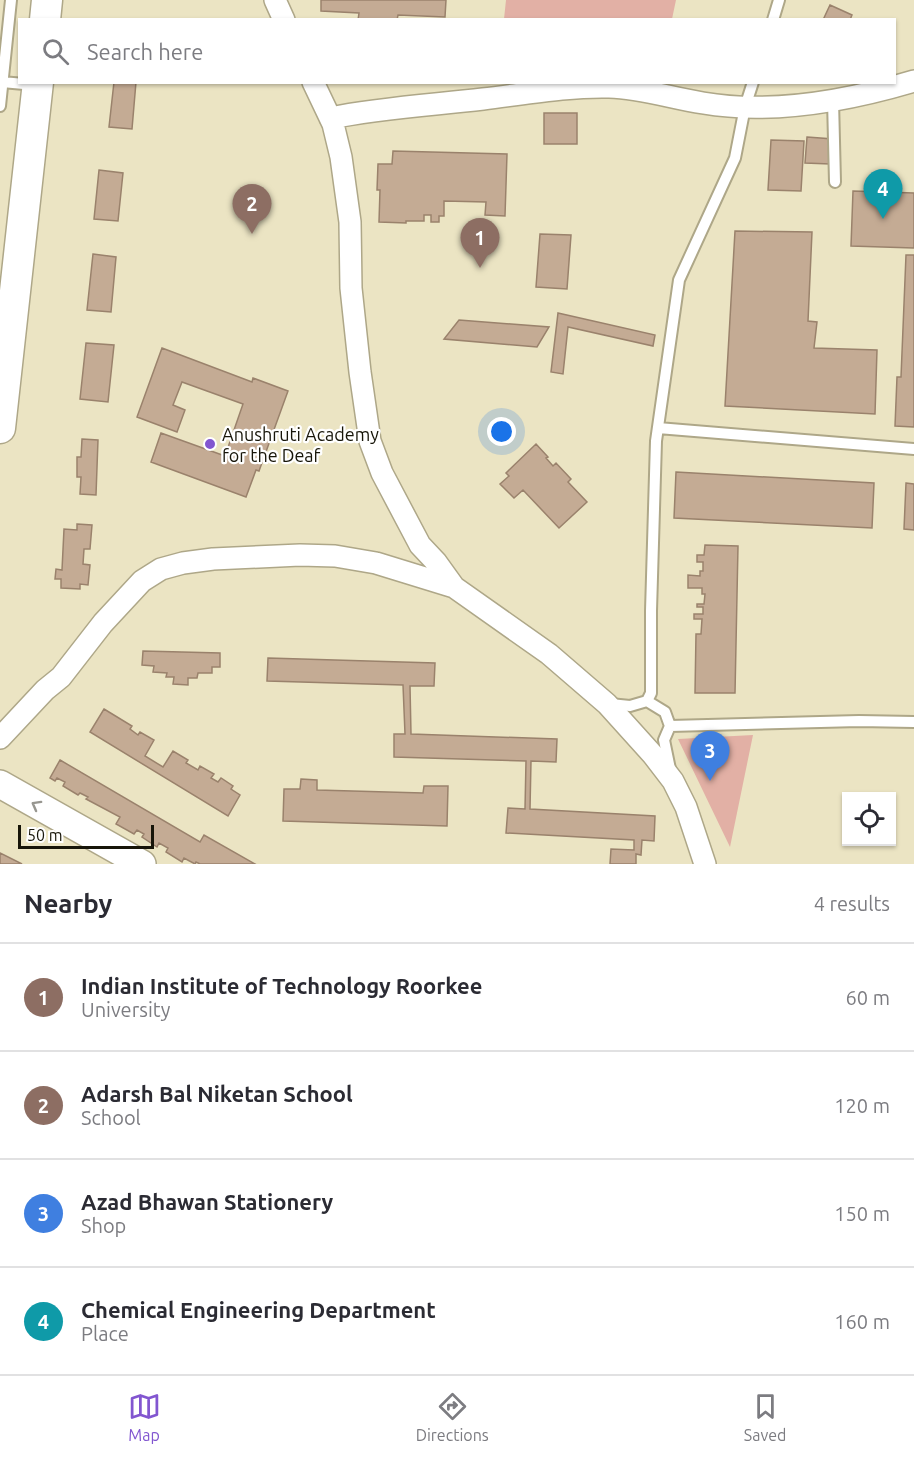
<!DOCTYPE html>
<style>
body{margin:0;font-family:Ubuntu,sans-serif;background:#f2f2f3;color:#2b2b33}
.controls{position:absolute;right:18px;bottom:18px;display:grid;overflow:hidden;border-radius:0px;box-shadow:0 2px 4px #0004}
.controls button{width:54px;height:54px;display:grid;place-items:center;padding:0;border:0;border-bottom:2px solid #e1e1e2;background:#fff;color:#2b2b33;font:30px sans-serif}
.scale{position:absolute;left:18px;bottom:15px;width:136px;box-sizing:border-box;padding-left:6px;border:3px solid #171509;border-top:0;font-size:16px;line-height:21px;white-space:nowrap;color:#171509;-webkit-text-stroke:4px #fff;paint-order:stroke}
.you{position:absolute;left:502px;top:432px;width:21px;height:21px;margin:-15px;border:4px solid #fff;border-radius:50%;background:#1a73e8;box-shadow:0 0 0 9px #1a73e833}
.badge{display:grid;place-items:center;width:39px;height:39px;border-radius:50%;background:#8256d0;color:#fff;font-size:20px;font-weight:700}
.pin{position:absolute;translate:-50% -50px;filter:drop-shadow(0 2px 3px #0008)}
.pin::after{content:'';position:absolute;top:32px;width:21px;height:18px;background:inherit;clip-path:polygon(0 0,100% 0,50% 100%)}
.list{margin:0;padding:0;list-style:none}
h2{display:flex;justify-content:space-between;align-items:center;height:78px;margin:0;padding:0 24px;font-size:26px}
h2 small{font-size:20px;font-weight:400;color:#7c7c81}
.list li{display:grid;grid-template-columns:39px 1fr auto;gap:18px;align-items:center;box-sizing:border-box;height:108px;padding:0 24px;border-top:2px solid #e1e1e2}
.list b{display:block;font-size:22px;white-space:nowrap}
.list p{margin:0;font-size:20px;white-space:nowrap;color:#7c7c81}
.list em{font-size:20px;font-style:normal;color:#7c7c81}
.icon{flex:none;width:33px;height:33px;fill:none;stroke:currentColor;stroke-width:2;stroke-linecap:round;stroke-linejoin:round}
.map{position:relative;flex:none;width:914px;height:864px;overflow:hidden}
.search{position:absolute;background:#fff;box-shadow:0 2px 4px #0004;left:18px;right:18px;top:18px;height:66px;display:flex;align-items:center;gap:15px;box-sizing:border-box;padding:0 21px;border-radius:0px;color:#7c7c81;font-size:22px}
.sheet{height:510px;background:#fff}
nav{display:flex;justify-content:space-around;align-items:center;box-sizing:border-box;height:84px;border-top:2px solid #e1e1e2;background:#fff;font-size:16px;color:#7c7c81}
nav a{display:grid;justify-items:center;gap:3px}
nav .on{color:#8256d0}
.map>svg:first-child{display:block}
</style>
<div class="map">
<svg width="914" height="864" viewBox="0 0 914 864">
<rect width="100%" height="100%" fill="#ebe4c3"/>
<path fill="#e2b0a5" d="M506 0H676L672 19H504Z
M753 735 730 847 678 739Z"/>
<path fill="#c4ab94" stroke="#9a826c" stroke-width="1.5" d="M321 0H446L445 17 398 15 397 20H358L359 13 321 11Z
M830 5 852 15 850 20H823Z
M114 82H136L132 129 109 127Z
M544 113H577V144H544Z
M807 137 833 139 830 164 805 163Z
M771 140 804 141 801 191 768 190Z
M393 151 507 154 505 216 485 215 486 202 444 201V216H439V222H431V215H424V221H406V223L379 222 380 190H377L378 164H392Z
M99 170 123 173 118 221 94 219Z
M853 191 914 193V248L851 246Z
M735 231 812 232 808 321 817 322 814 348 877 350 875 414 725 406Z
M540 234 571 235 567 289 536 287Z
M93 254 116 257 111 312 87 310Z
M906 255H914V427L895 426 897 377H901Z
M558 313 655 335 653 346 568 327 563 374 551 372Z
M459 320 549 327 537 347 444 339Z
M86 343 114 345 108 402 80 399Z
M162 348 252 382 253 378 288 391 259 471 256 470 246 497 151 462 161 433 225 456 243 404 182 382 173 405 185 410 177 432 137 417Z
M82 439 98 440 96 495 80 494 81 477H77V457H81Z
M536 444 548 457 546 458 553 466 556 463 571 479 568 482 587 502 559 528 523 490 514 498 500 484 509 476 506 473Z
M676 472 874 483 872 528 674 518Z
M906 483 914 484V530L904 529Z
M77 524 92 525 90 549H84L83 564 90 565 88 585 80 584V589L61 588V579H55L56 569 62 570 64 529 77 530Z
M705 545 738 546 735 693H695L696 634H701L702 619H694V614H703V607H697V604H704L705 594H702V588H688V575L700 576V571H703V562H697V555H704Z
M143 651 220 653V667H212V673H198L197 678H188V685L173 684 174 677H166L167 673 153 672 154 666 142 665Z
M268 658 435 663 434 686H410L411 734 557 739 556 762 531 761 530 809 655 816 654 841 642 840 641 855 636 854V864H610L611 849 634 850V840L506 833 508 808 525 809 526 761 394 757V734H405L403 685 267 681Z
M104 709 132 726 130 729 138 735 140 732 154 740 145 756 163 767 173 751 188 760 186 763 198 770 200 766 214 774 211 778 218 782 221 778 233 786 231 789 240 795 228 816 90 732Z
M60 760 200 842 204 835 255 864H200L196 862 195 864 184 858 182 862 166 852 168 848 159 843 157 847 142 837 144 834 137 830 134 834 116 824 120 817 86 799 88 797 80 793 78 795 63 786 65 782 57 778 55 781 50 778Z
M301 779 317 780V790L423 793 424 786H448L447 826 283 821 284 789H300Z
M0 853 22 864H0Z"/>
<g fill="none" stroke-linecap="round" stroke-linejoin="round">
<g stroke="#aea788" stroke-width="14">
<path id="service" d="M773 20 779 0
M2 82 35 85
M833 100 835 182
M0 106 11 0
M658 428 914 449
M647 701 665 712 670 726 664 740 670 769
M610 704 630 706 647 701 651 693V611L656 441 679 280 735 158 745 107 753 82
M670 726 859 721 914 722"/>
</g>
<g stroke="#aea788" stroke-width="24">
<path id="minor" d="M275 0 284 20
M313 82 333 124 341 157 350 222 351 288 360 372 370 441 382 473 420 545 436 562 454 587
M330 118C380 108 431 105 483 99 525 94 567 86 609 87 642 88 671 98 703 103 773 115 847 101 914 81
M0 738 45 690 61 677 103 623 142 581 161 569 183 563 213 559 300 555 335 556 376 563 454 587 549 654 607 704 653 755 673 781 686 807 705 864"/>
</g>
<g stroke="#aea788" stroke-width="30">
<path id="tertiary" d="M0 784 142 864"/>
</g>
<g stroke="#aea788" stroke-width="33">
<path id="secondary" d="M45 20 47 0
M0 428 38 82"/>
</g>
<use href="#service" stroke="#fff" stroke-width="10"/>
<use href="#minor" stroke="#fff" stroke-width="21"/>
<use href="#tertiary" stroke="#fff" stroke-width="27"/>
<use href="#secondary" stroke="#fff" stroke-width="30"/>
</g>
<defs><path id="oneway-chevron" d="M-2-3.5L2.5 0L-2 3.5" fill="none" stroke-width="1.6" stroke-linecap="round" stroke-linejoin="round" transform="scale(1.5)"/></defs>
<use stroke="#979690" href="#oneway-chevron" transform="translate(36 805) rotate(-151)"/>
<circle fill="#8256d0" stroke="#fff" stroke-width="2" cx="210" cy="444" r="6"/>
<g text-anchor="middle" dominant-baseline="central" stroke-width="4.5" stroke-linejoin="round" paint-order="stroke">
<g font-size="18" fill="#171509" stroke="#fff" text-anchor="start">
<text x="222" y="434">Anushruti Academy<tspan x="222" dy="21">for the Deaf</tspan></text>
</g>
</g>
</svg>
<div class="controls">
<button><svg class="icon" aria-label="locate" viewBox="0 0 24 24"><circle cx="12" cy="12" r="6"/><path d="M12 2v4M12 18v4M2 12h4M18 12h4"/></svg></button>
</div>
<div class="scale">50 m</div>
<div class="you"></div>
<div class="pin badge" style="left:480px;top:268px;background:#8d6e63">1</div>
<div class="pin badge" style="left:252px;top:234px;background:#8d6e63">2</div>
<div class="pin badge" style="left:710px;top:781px;background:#3f7fe0">3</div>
<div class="pin badge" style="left:883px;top:219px;background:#0f9aa8">4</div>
<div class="search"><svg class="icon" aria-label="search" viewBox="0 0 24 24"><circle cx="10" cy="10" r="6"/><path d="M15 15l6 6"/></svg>Search here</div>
</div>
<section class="sheet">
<h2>Nearby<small>4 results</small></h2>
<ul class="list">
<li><span class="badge" style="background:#8d6e63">1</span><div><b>Indian Institute of Technology Roorkee</b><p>University</p></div><em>60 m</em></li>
<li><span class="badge" style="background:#8d6e63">2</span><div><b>Adarsh Bal Niketan School</b><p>School</p></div><em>120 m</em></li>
<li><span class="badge" style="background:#3f7fe0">3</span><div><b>Azad Bhawan Stationery</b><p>Shop</p></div><em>150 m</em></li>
<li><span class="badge" style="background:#0f9aa8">4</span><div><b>Chemical Engineering Department</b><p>Place</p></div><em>160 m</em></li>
</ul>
</section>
<nav>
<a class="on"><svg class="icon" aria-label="map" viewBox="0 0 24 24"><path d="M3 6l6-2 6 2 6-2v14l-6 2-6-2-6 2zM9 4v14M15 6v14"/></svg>Map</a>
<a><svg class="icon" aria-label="directions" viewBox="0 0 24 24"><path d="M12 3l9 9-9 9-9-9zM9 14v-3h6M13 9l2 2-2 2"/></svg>Directions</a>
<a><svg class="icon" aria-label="saved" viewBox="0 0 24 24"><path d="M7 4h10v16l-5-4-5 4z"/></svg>Saved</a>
</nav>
